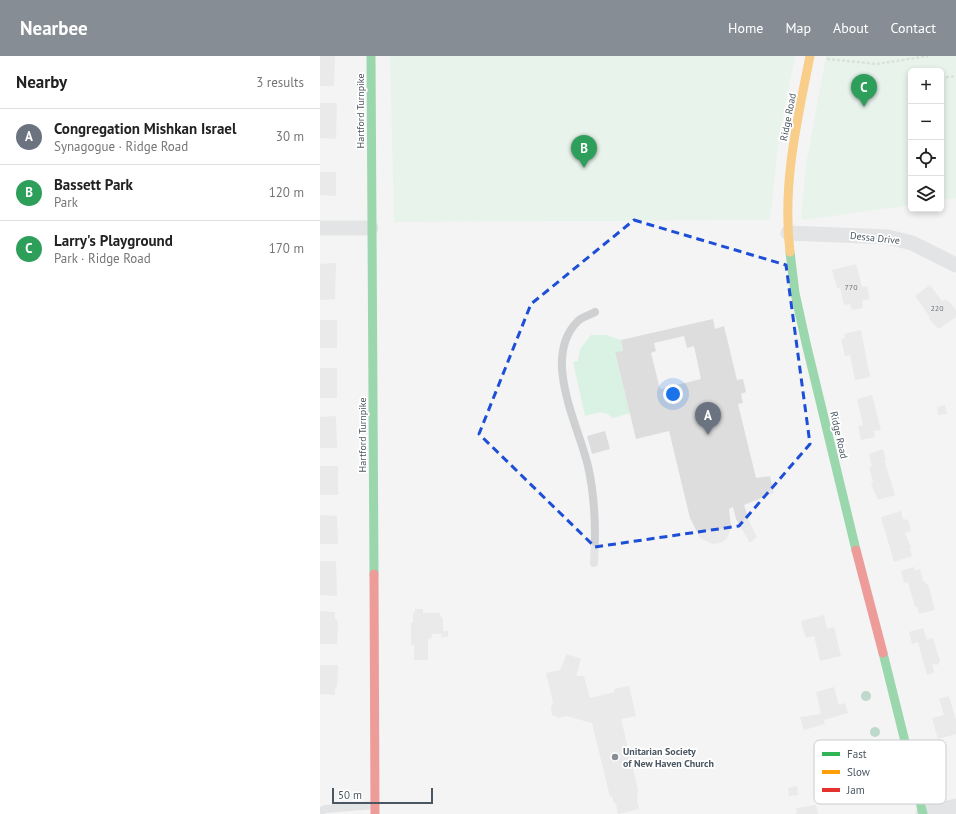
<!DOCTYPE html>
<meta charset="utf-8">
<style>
body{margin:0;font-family:"PT Sans",sans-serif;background:#f6f6f6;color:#222}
.controls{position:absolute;right:12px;top:12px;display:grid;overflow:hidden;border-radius:6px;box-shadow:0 2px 6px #0003}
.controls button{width:36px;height:36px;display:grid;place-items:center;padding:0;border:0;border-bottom:1px solid #e0e0e0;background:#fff;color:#222;font:20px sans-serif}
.scale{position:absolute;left:12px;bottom:10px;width:101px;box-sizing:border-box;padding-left:4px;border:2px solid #4a5661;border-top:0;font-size:11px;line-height:14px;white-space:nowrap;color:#4a5661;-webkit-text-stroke:3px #fff;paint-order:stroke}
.you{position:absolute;left:353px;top:338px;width:14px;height:14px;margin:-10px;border:3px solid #fff;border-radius:50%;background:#1a73e8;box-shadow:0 0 0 6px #1a73e833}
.badge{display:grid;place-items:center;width:26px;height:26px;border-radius:50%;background:#868d94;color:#fff;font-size:13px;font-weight:700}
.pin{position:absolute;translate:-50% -33px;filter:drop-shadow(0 1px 2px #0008)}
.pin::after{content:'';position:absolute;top:21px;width:14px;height:12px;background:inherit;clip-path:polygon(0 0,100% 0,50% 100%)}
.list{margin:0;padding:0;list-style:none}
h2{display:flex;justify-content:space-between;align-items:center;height:52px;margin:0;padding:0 16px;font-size:17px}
h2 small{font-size:13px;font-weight:400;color:#767676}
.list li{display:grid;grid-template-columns:26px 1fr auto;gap:12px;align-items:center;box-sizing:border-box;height:56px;padding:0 16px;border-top:1px solid #e0e0e0}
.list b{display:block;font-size:15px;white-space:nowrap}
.list p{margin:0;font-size:13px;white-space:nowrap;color:#767676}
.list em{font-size:13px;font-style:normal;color:#767676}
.icon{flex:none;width:22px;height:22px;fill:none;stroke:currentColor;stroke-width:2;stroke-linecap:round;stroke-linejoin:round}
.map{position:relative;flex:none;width:636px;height:758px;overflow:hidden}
header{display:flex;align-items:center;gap:24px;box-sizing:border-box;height:56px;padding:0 20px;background:#868d94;color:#fff}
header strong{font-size:19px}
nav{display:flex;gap:22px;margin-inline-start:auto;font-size:14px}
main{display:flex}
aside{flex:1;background:#fff}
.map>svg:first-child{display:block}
</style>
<header>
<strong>Nearbee</strong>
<nav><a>Home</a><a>Map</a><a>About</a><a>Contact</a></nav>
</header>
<main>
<aside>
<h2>Nearby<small>3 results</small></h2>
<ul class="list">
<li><span class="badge" style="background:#6b7280">A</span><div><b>Congregation Mishkan Israel</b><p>Synagogue · Ridge Road</p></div><em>30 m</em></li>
<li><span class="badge" style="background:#2e9e5b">B</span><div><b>Bassett Park</b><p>Park</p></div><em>120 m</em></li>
<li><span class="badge" style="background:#2e9e5b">C</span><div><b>Larry's Playground</b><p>Park · Ridge Road</p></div><em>170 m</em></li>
</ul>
</aside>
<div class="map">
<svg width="636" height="758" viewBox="0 0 636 758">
<rect width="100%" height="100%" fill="#f4f4f4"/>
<path fill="#d9f2e3" d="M70 0H475L459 81 450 164 74 166Z
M506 0H636V142L621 144V15H591V149L485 164 481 162 486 109Z
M271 279H286L301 284 303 295 295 297 310 357 293 362C283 353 277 357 265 360L253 306 258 305 260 293Z"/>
<path fill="#ddddde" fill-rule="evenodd" d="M0 0H15L14 30H0Z
M0 47H17L16 83 0 82Z
M0 116H16V140L0 139Z
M16 207 15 243 0 244V208Z
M536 208 542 231 547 230 550 243 542 245 543 252 532 254 530 248 524 249 520 232H517L512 214Z
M610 229 622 245 626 243 628 246 629 245 636 254V261L619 273 609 263 610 261 595 240Z
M393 263 395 273 404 270 417 324 423 323 426 336 421 338 423 347 418 348 436 422 450 420 454 437 424 449 429 465 437 481 430 487 416 463 413 451 409 453 411 472 407 482 401 487 392 488 380 482 370 462 349 375 316 383 295 296 303 295 301 284ZM364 280 367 292 374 290 381 323 340 333 331 297 336 295 334 287Z
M0 264H17V292H0Z
M541 274 550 321 535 324 530 299 525 300 521 283 525 282 524 278Z
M0 312H17V342H0Z
M552 339 561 374 554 375 555 381 541 384 538 370 543 369 537 343Z
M625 349 627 358 618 359 617 351Z
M16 360 17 392H0V361Z
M285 375 290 393 272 398 267 380Z
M563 393 566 404H564L575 439 558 444 551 428 553 426 549 411 552 410 549 398Z
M0 410H18V439H0Z
M581 455 583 463 588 464 591 475 585 477 591 491 590 493 592 500 574 506 561 461Z
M0 459 17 460 18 488H0Z
M0 505H16L17 540 0 539Z
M594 511 595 515 600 513 603 525H605L606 529 608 528 615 554 599 558 597 550 595 551 588 526 584 527 581 515Z
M95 553H103V557H119L123 563V575H128V581H121L122 578H112L111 583H108V604H94V589H91V567H93V557H95Z
M0 555 15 556V562L18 565 17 588H0Z
M504 559 507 573 514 571 521 600 500 605 494 580 486 582 481 565Z
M603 572 607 584 613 582 620 605 617 609 612 608 614 616 607 619 598 586 592 588 589 576Z
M247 598 261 603 256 620H264L270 642 294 636V633L309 630 316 660 301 663 318 734 317 745 319 753 298 758 296 748 294 747 292 740 290 741 272 667 246 660 239 662 232 659 231 652 233 646 226 617 240 614Z
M0 609H18L17 631H15V639L0 638Z
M514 631 519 649 525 647 528 657 504 664 505 668 484 674 480 661 501 658 496 636Z
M629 640 636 665V678L618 683 612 662 624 659 619 643Z
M477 730 478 739 469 740 468 732Z
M496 749 498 758H474L477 757 476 752Z"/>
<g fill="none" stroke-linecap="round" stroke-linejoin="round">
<path stroke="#bcc7c4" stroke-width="2.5" stroke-dasharray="3 2" stroke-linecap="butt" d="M507 3 557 8 608 0
M621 22 636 20
M590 40 591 39"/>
<path stroke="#ced0d2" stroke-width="8" d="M274 507C276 475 275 441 268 410 258 368 221 301 258 265 262 261 270 259 275 256
M0 756 5 753 54 749"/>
<path stroke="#ced0d2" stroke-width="15" d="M0 172H51
M468 177 568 181 592 187 636 209
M603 757 636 750"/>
<path stroke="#30b455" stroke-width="9" d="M51 0 54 518
M470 196 475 237 486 287 536 494
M563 597 603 758"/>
<path stroke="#ff9f0a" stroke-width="9" d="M470 196C462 129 477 65 490 0"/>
<path stroke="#e5322d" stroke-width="9" d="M536 494 563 597
M54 518 55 758"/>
</g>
<g fill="#7ab899">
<circle cx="546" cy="640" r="5"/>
<circle cx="555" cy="676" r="5"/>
</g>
<path d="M0 0H636V758H0ZM314 164 466 209 490 388 419 470 275 491 159 378 211 248Z" fill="#f4f4f4" fill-opacity=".55" fill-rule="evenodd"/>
<path fill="none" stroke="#1d4ed8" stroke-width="3" stroke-dasharray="8 5" stroke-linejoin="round" d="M314 164 466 209 490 388 419 470 275 491 159 378 211 248Z"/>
<circle fill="#868d94" stroke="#fff" stroke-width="1.5" cx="295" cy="701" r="4"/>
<g text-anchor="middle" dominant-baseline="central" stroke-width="3.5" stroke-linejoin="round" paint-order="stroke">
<g font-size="8" fill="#707881">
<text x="531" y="231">770</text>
<text x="617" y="252">220</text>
</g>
<g font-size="10" fill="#4a5661" stroke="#fff">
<text transform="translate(40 55) rotate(-90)">Hartford Turnpike</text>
<text transform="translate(468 61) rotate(-79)">Ridge Road</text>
<text transform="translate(555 182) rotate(6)">Dessa Drive</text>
<text transform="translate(42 379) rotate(-90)">Hartford Turnpike</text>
<text transform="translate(519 379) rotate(77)">Ridge Road</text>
</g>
<g font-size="10" font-weight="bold" fill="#4a5661" stroke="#fff" text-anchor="start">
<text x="303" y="695">Unitarian Society<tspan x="303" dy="12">of New Haven Church</tspan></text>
</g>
</g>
<rect x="494" y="684" width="132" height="64" rx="6" fill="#fff" stroke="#c9ccd0" stroke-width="1"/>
<rect x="502" y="696" width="18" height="4" fill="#30b455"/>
<rect x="502" y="714" width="18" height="4" fill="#ff9f0a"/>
<rect x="502" y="732" width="18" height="4" fill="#e5322d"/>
<g font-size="11" fill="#4a5661">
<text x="527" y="702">Fast</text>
<text x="527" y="720">Slow</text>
<text x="527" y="738">Jam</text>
</g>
</svg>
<div class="controls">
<button>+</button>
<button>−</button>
<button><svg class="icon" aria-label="locate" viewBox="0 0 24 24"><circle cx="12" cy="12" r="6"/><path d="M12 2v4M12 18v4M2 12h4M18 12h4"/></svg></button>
<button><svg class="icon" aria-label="layers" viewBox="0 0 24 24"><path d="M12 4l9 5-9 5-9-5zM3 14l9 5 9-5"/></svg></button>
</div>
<div class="scale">50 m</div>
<div class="you"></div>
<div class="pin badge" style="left:388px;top:379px;background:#6b7280">A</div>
<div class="pin badge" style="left:264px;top:112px;background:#2e9e5b">B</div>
<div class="pin badge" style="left:544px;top:51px;background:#2e9e5b">C</div>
</div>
</main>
